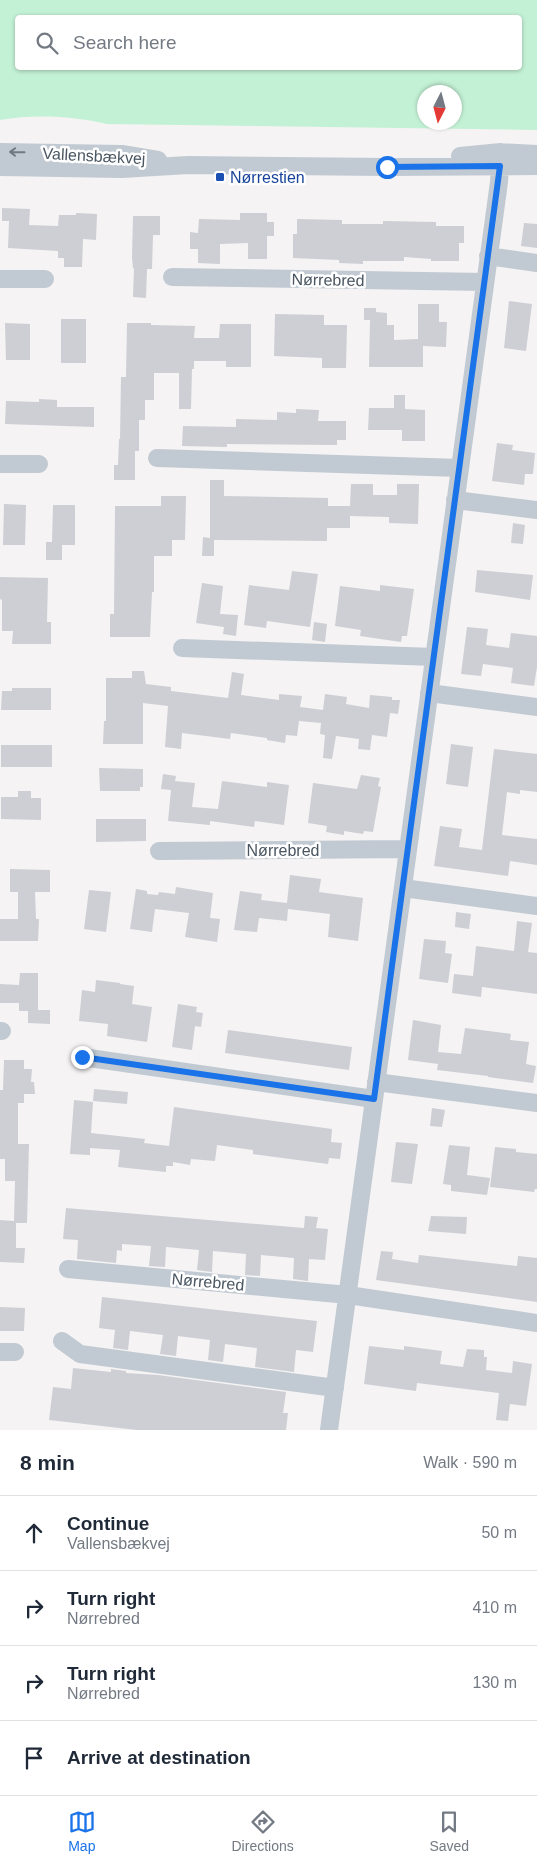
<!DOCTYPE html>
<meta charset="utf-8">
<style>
body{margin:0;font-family:Arial,sans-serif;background:#f6f6f7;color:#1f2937}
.compass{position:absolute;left:417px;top:85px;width:45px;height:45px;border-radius:50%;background:#fff;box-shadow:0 1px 4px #0004;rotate:186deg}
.stop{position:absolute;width:15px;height:15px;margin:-11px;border:4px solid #1a73e8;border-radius:50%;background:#fff}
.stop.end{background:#1a73e8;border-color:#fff;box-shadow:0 1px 5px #0008}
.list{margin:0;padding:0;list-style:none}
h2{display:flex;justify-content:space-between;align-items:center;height:65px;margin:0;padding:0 20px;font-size:21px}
h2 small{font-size:16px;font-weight:400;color:#747a83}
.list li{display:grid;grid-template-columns:32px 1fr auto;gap:15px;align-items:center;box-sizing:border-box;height:75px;padding:0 20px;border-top:1px solid #e0e1e3}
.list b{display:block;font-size:19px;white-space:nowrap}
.list p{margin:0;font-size:16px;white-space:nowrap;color:#747a83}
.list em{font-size:16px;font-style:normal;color:#747a83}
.icon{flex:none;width:28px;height:28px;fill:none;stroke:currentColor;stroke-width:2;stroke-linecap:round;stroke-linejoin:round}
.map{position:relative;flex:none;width:537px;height:1430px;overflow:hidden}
.search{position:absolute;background:#fff;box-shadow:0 1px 4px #0004;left:15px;right:15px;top:15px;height:55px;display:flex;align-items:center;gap:12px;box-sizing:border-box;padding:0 18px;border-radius:5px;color:#747a83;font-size:19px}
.sheet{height:365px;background:#fff}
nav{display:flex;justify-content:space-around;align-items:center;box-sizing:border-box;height:70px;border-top:1px solid #e0e1e3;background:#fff;font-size:14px;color:#747a83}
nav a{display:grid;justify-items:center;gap:2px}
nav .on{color:#1a73e8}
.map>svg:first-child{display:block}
</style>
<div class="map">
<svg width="537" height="1430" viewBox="0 0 537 1430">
<rect width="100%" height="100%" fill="#f5f3f3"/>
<path fill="#c3f1d5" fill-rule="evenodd" d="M0 0H537V130L107 124C73 116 35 114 0 120ZM18 18H520V68H18ZM424 92H454V122H424Z"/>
<path fill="#cdcfd5" d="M2 208 30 209 29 225 58 226 59 215H76V213L97 214 96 240 83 239 82 267H64V258H58V251L8 248 9 221H2Z
M240 213H267V222H274V236H267V259H248V243L220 244V264L198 263V249H190V232L198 233 199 219 240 220Z
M133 216H160V235H153L152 269H147L146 298 133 297 134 269 133 268 132 258Z
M297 219 342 220V224H383V221L436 222V226H464V243H459V261H431V259L404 257V261H363V264L339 263V260L293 258V234H297Z
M524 223 537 224V248L521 246Z
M509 301 532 304 526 351 504 348Z
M418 304H439V322H447L446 347 423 346V367H369L370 320H364V308H376V312L387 313V325H394V340L418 339Z
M275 314 324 315V325H347L346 368H322V358L274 356Z
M61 319H86V363H61Z
M5 323 30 324V360H6Z
M127 323H151V325L195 326 194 338H219L220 324H251V367H226V361H194V369H192L191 409H179V373H154V400H145V420H139V451H135V480H114V465H118L119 439H120L121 377H126Z
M394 395H405V409L425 410V441H402V430H368L369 408H394Z
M39 399 57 400V407H94V427L5 424 6 401 39 402Z
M296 409 319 410 318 421H346V440H337V445L227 444V447L182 446 183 426 236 427V419L277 420V412L296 413Z
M497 443 513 445 512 450 535 453 533 474H525L524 485 492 481Z
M210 480H224V496L328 498V506H350L351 484H373V495H397V484H419L418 524 389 523V517L350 516V510V528H327V541L214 540V556H202L203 537 210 538Z
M161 496H186L185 540H172V556H154V592H152L150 637H110V614H114L115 506H161Z
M4 504 26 505 25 545H3Z
M53 505H75V545H62V560H46V542H52Z
M513 523 525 525 523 544 511 543Z
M477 570 533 575 530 600 475 592Z
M292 571 318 574 310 627 267 621 266 628 244 625 249 585 289 590Z
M0 577 48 578 47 622H51V644H12L13 631H2V600L0 599Z
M202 583 223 586 220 614 238 615 236 636 223 634 224 627 196 623Z
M380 585 414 589 407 636H402L401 642 360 636 361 630 335 626 340 586 380 591Z
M314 622 327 624 325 642 312 640Z
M467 627 488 629 486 645 509 648 511 633 537 636V667L534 686 511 683 513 668 483 664 481 676 461 674Z
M132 671H144L146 684 171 687V691L228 698 232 672 244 674 241 695 279 700V694L302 696 300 707 323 710 325 694 347 697 346 704 369 708 370 695 392 697V700H400L398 714 390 713 387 737 372 735 370 750 358 749 359 739 336 736 332 759 323 758 325 735 320 734 321 723 299 721 297 736 286 735 285 743 267 740V738L231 733 230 739 182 733 181 749 165 747 168 706 143 703V744H103L104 721H106V678H132Z
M12 688H51V710H1L2 691H12Z
M451 744 473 747 468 787 446 784Z
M1 745H52V767H1Z
M494 749 537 754V792L520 790V794L507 792 502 835 537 839V865L510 861 508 876 434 866 440 826 462 829 459 847 482 850Z
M99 768 143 769V787H140V791H100Z
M163 774 176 776 175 781 195 783 192 807 218 809 222 781 267 787V782L289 785 284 825 255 821 254 827 210 821V825L168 821 171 790 161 789Z
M361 775 380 778 378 786 381 787 373 832 364 831 363 834 344 831V835L326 832 327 826 308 823 313 783 357 789Z
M18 791H31V798H41V820L1 819V797H18Z
M96 819H146V841L96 842Z
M10 869 50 870V892H35L36 919H39L38 941H0V919H18V892H10Z
M290 875 321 879 319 892 363 898 358 941 328 937 330 914 288 909 287 921 259 918 257 932 234 930 240 891 262 894 261 900 287 903Z
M176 887 213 893 210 918 220 919 217 942 185 937 189 913 155 909 152 932 130 929 136 889 147 891V894L158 895 159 892 175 894Z
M89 890 111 892 106 932 84 929Z
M456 912 471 914 469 929 455 927Z
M517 921 532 923 528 952 537 953V994L482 987 481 997 452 993 454 974 473 976 476 946 514 951Z
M424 939 446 941 445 953 452 954 448 983 419 979Z
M20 973H38V1010H50V1024L28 1023V1011H19V1003H0V984L19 985Z
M96 980 120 983V984L134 986 132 1004 152 1007 147 1042 107 1036 108 1024 79 1021 82 990 95 992Z
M178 1004 197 1007 196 1012 203 1013 201 1027 195 1026 192 1050 172 1047Z
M413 1020 441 1025 438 1052 461 1054 465 1028 511 1034 510 1040 529 1042 526 1064 536 1066 533 1083 488 1077V1076L437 1070 438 1064 408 1060Z
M228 1030 352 1047 349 1070 225 1053Z
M4 1060H24V1069H32L31 1082H34L35 1094H24V1103H18V1144H29L27 1223H16V1248H25L24 1263 0 1262V1220L14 1221 15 1181H5V1159H0V1090H3Z
M94 1089 128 1092 127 1104 93 1101Z
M74 1100 93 1102 91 1133 145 1139 144 1143 169 1146 174 1107 332 1129 331 1142 342 1143 340 1159 329 1158 328 1164 253 1154V1150L217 1145 215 1161 191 1159 190 1165 173 1162V1166H166V1172L118 1167 120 1150 90 1148V1155L70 1154Z
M432 1108 445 1110 442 1127 430 1126Z
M396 1142 418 1144 412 1184 391 1182Z
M449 1145 470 1147 467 1175 490 1178 487 1195 451 1191V1185L443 1184Z
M495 1147 516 1149V1152L537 1154V1189H535L534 1192 490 1187Z
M66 1208 304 1228 305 1216 318 1217 316 1228 328 1229 325 1260 309 1259 308 1281 293 1279 294 1258 261 1255 260 1276 245 1275 246 1254 213 1251 212 1272 197 1270 199 1250 166 1247 165 1267 149 1266 151 1246 122 1244V1251L117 1250 116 1263 77 1259 78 1240 63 1239Z
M431 1216 467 1217 466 1234 428 1231Z
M381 1251 393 1252 392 1259 418 1263 419 1255 517 1266 518 1256 537 1258V1302L376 1280Z
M102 1297 317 1321 313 1352 296 1350 294 1372 255 1367 257 1348 225 1344 223 1362 208 1360 210 1340 178 1336 176 1356 160 1354 163 1335 130 1331 128 1350 113 1348 115 1330 99 1328Z
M0 1307 25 1308 24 1331H0Z
M369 1346 404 1350V1346L442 1351 440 1364 463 1367 467 1349 484 1350V1357H487L486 1370 512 1373 513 1361 532 1364 526 1406 510 1404 508 1421 496 1420 499 1393 417 1383 416 1391 364 1384Z
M73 1368 111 1372V1369L126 1371V1373L158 1375 286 1392 283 1413H288L286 1430H137L49 1420 53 1387 71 1389Z"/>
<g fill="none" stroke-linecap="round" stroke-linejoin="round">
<path stroke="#c1cad2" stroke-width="18" d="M0 152 122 154 158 160
M460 156 501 152 537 154
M0 167 122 169 188 165 387 167 537 166
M488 256 537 263
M172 277 485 282
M0 279H45
M157 458 460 468
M0 464H39
M455 500 537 510
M182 648 434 657
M429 693 537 707
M159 851 408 849
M403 888 537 906
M0 1031H2
M82 1057 374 1099
M376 1082 537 1103
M68 1269 348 1295 537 1323
M62 1341 80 1354 335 1388
M0 1352H15
M329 1430 499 182 501 152"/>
</g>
<defs><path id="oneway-shaft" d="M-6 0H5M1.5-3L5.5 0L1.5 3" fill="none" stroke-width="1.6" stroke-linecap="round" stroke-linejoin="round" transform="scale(1.25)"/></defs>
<use stroke="#6e7983" href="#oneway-shaft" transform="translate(17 152) rotate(-179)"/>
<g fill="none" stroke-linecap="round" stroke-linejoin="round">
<path stroke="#1a73e8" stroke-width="6" d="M82 1057 374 1099 500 166 387 167"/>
</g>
<rect fill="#1a4fb4" stroke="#fff" stroke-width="2" x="215" y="172" width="10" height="10" rx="2.5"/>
<g text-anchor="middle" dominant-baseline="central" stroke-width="5" stroke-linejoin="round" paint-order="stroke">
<g font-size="16" fill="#4a5661" stroke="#fff">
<text transform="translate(94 156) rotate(3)">Vallensbækvej</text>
<text transform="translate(328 280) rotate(1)">Nørrebred</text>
<text x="283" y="850">Nørrebred</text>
<text transform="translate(208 1282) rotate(5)">Nørrebred</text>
</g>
<g font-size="16" fill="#164399" stroke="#fff" text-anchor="start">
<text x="230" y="177">Nørrestien</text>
</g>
</g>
</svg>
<svg class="compass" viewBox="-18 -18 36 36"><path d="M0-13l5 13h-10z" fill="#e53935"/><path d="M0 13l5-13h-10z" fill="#747a83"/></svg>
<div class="stop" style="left:387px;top:167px"></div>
<div class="stop end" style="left:82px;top:1057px"></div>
<div class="search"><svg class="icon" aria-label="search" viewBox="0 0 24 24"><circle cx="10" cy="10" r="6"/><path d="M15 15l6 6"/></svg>Search here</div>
</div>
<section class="sheet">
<h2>8 min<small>Walk · 590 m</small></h2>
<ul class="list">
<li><svg class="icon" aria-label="ahead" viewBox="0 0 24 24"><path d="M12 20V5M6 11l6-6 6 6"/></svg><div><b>Continue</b><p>Vallensbækvej</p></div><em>50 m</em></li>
<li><svg class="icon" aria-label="right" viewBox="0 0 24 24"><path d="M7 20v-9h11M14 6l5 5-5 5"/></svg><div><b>Turn right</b><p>Nørrebred</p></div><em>410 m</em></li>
<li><svg class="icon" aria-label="right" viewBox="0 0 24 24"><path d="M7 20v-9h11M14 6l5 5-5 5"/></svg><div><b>Turn right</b><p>Nørrebred</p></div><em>130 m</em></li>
<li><svg class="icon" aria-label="arrive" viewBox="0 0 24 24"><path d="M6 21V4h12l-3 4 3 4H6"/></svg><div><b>Arrive at destination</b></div></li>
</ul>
</section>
<nav>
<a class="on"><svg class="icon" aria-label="map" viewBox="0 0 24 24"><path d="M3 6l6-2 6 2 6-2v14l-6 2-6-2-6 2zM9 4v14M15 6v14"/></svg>Map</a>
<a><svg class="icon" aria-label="directions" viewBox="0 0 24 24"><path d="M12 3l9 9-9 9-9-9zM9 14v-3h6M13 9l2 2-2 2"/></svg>Directions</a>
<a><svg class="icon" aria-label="saved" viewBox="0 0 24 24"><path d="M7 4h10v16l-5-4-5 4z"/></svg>Saved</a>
</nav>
